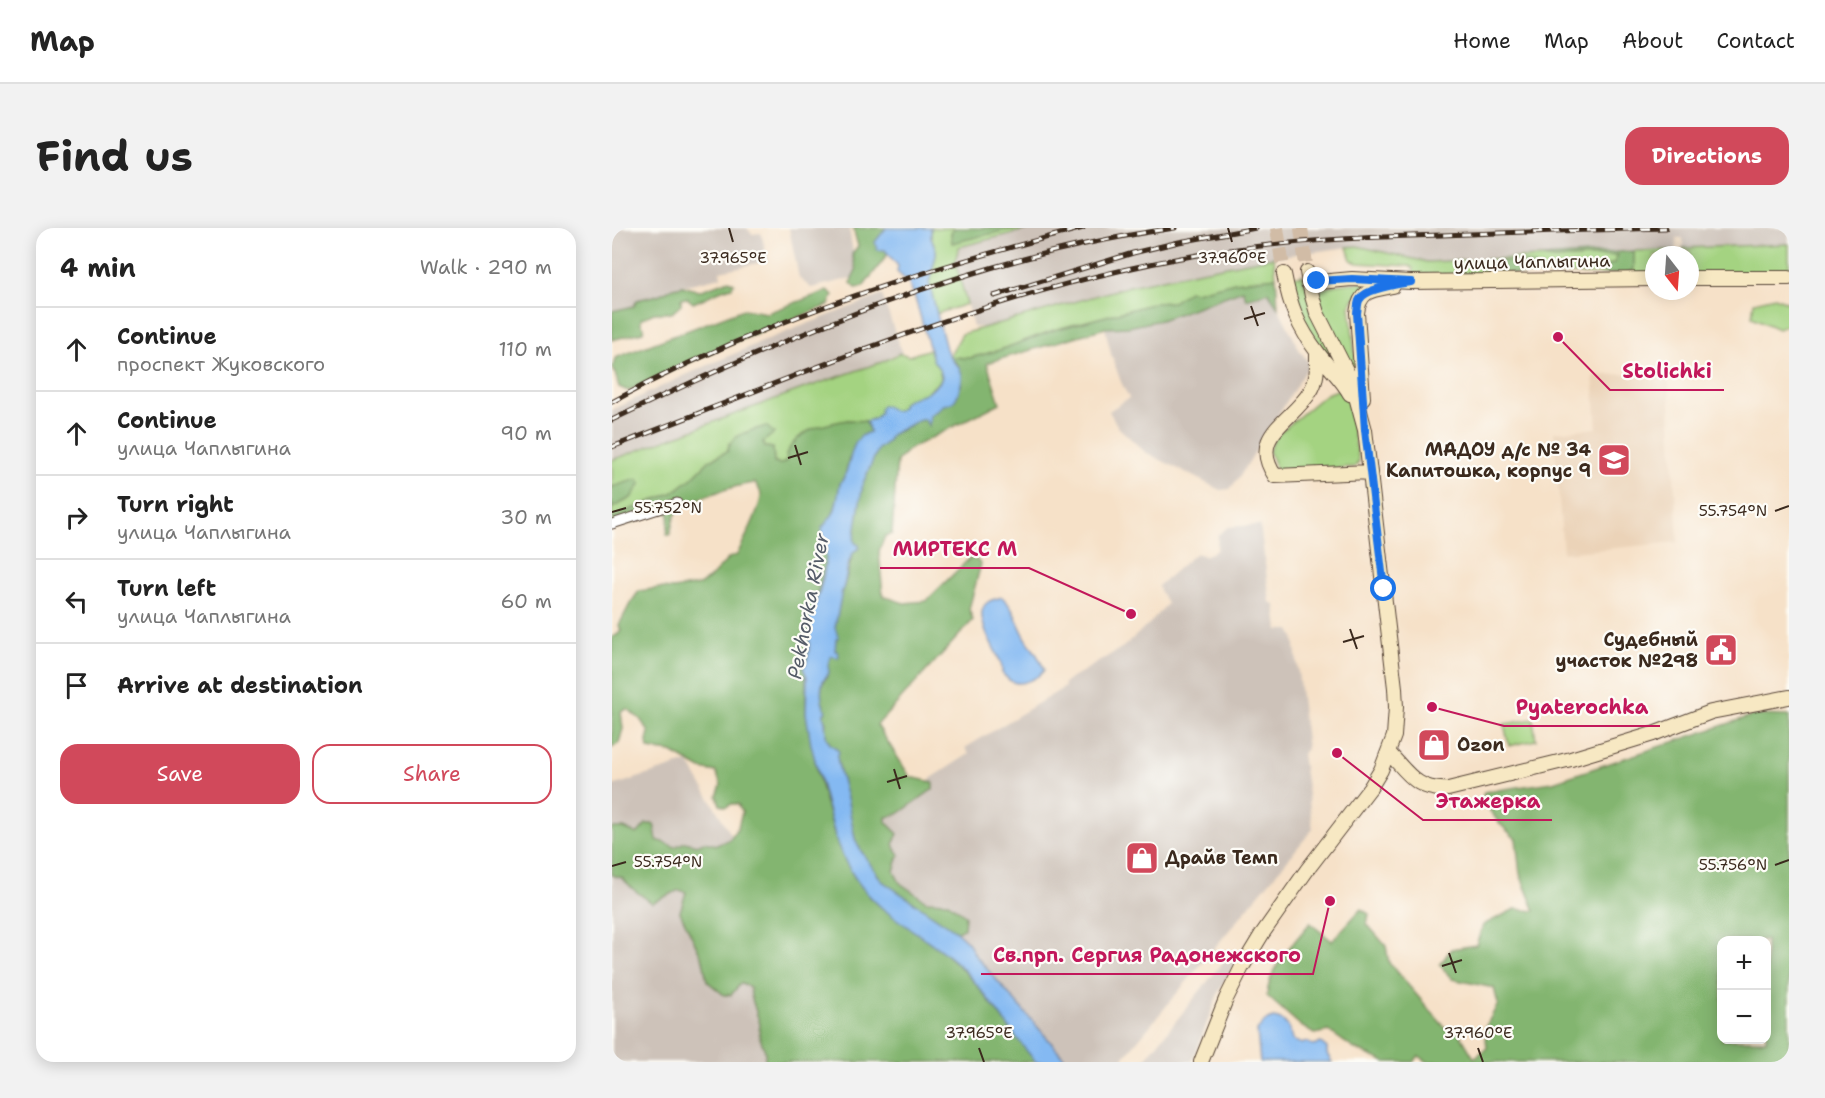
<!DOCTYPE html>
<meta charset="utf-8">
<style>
body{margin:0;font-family:"Shantell Sans",sans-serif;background:#f2f2f2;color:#222}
.controls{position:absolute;right:18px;bottom:18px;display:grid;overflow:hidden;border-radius:12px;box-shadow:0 3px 15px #0003}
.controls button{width:54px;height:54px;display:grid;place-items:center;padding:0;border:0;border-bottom:2px solid #e0e0e0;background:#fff;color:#222;font:30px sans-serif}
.compass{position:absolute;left:1033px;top:18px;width:54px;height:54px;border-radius:50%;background:#fff;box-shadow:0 3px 15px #0003;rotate:163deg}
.stop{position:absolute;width:18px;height:18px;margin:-14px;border:4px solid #1a73e8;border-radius:50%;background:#fff}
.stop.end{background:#1a73e8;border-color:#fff;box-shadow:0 2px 6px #0008}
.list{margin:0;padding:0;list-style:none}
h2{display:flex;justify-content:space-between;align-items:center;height:78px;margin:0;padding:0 24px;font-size:26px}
h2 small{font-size:20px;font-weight:400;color:#767676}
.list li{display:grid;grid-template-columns:39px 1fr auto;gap:18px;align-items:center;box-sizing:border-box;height:84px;padding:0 24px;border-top:2px solid #e0e0e0}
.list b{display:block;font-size:22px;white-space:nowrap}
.list p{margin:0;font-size:20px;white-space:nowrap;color:#767676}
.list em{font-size:20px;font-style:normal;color:#767676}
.actions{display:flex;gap:12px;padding:18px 24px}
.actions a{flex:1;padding:14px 0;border:2px solid #d1495b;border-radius:18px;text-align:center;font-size:21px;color:#d1495b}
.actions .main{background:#d1495b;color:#fff}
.icon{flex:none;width:33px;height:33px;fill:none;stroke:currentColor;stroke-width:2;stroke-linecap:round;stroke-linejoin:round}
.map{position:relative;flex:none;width:1177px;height:834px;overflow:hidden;border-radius:18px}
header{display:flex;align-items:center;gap:36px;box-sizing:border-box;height:84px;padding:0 30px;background:#fff;border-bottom:2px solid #e0e0e0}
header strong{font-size:28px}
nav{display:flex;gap:33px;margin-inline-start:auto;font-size:21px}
.intro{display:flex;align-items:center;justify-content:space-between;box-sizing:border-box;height:144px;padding:0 36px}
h1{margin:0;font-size:42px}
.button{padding:15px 27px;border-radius:18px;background:#d1495b;color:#fff;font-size:21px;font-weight:700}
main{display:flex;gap:36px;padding:0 36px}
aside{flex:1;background:#fff;border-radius:18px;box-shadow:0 3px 15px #0003}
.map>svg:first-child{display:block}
</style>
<header>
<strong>Map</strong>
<nav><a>Home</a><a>Map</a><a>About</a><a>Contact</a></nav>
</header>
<div class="intro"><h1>Find us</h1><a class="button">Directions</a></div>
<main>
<aside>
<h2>4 min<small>Walk · 290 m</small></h2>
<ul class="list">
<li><svg class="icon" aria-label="ahead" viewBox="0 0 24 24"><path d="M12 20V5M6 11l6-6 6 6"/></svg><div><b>Continue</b><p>проспект Жуковского</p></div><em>110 m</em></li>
<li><svg class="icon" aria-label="ahead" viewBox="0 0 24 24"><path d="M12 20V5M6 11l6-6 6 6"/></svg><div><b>Continue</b><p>улица Чаплыгина</p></div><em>90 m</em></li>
<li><svg class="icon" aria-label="right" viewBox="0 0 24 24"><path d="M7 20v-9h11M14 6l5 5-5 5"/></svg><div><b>Turn right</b><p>улица Чаплыгина</p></div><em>30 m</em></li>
<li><svg class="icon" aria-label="left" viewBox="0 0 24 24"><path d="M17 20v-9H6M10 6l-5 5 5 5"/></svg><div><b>Turn left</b><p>улица Чаплыгина</p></div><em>60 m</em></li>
<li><svg class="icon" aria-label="arrive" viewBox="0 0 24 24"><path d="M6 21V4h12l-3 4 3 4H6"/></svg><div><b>Arrive at destination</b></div></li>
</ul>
<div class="actions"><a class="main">Save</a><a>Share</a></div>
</aside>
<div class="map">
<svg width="1177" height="834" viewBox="0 0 1177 834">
<rect width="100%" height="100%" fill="#fdfcf7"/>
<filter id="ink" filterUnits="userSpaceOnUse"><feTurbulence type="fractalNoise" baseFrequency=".0167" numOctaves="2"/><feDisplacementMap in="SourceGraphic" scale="12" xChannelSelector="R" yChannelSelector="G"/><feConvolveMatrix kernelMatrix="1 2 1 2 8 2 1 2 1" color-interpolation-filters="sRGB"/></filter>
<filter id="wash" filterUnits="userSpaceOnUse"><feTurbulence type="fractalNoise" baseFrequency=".008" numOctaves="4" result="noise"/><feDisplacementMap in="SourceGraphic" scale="24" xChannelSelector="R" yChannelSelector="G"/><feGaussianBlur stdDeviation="1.35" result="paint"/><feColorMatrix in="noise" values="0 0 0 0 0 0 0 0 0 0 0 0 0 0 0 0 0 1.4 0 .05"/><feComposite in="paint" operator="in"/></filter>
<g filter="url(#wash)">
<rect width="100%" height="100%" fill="#f6e1c8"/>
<path fill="#ebd3b8" d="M1056 143 1066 314 951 325 942 204 985 200 981 148Z"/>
<path fill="#cdc2b9" d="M0 0H135L140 6 149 5 156 33 108 43 109 49 61 60 46 67 25 72 22 78 0 83Z
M177 0H237L244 42 240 50 199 60 187 50Z
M421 0H1177V16L1071 20V10H1065L1064 22 815 34 745 18 662 29 579 45 518 58 374 99H361L343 33 347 19Z
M631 62 656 64 666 79 688 123 698 136 628 248 618 261 608 262 533 224 506 199 497 183 517 170 509 154 499 126 493 100 516 99 549 92Z
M270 67 290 125 281 127 270 134 190 161 0 232V182L76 146 156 111Z
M648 297 658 374 663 377 666 402H678L682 409 695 521 690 526 701 601 508 834H456L363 727 356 714 344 703 352 701 335 674 314 673 288 655 282 643 281 616 274 594V589L287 586 321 554 315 553 357 526 353 520 453 459 452 455 511 419 539 394 555 376 546 358 584 325 592 328 605 322 606 307 616 299Z
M76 534 123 613 319 834H0V558Z
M620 723 626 729 607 763 580 834H531Z"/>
<path fill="#a4d381" stroke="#707e50" stroke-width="1.5" d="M319 0H342L339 6 421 0 347 19 343 33 355 76 324 86 317 55 324 27V22L319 10Z
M1177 16V45L1078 46V23L1071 22V20Z
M745 18 815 34 931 29 943 31 1007 27 1002 35 991 40 992 46 802 47 801 40 797 38 745 35 739 32 735 19Z
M1061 22V27H1042V46H1014L1022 41V23Z
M662 29 664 49 623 54 584 64 577 63 561 74 543 75 442 102 388 122 358 130 337 129 350 106 518 58 579 45Z
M691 47 731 146 712 124 682 80 675 50Z
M778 55C760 59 745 59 738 78L746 159 712 88 704 66C716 52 760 55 778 55Z
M1163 69 1177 75V97L1166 101 1140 89 1142 74Z
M318 121C321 132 330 141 329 152L313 166 295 172 291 175 288 181 282 183 275 181 262 191 254 193 235 192 170 236 162 235 161 220 153 219 151 214 117 215 116 223 98 232 80 250 60 265 0 289V280L19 270 25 252 0 259V232L190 161 270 134 288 125 297 128Z
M728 161 735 171 747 233 743 239 665 243 657 223 664 208 714 166Z
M921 491 924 512 897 518 892 496Z"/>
<path fill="#83b56f" stroke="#5f7046" stroke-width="1.5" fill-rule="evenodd" d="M241 0H274L270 21 273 22 276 26 251 59 244 60 239 55 240 50 244 42 240 26 246 18Z
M342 0H403L340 15 339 6Z
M1022 23V41L1014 46H992L991 40 1002 35 1006 27 942 31 931 29Z
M886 33C903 33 918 33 932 43V46H880L878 37Z
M664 49 666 79 656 64 634 71 631 62 549 92 516 99 493 100 375 135 388 175 297 221 285 233 280 306 273 308 267 323 271 368 292 375 314 373 360 328 369 336 357 381 361 392 265 497 298 549 321 554V561L286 586 274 589V594L286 606 281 616 287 627 282 643 288 655 314 673 335 674 353 687 352 701 344 703 270 653 249 623 243 611 225 529 212 505 214 495 211 487 214 483C208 473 207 456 215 449L218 429 221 428C225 419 223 408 223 398 224 387 228 375 230 363 233 358 243 318 242 312L251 255 266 221 274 215 280 206 294 200 304 193 312 191 317 198 318 187 328 181 331 177C348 174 355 149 345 136 344 134 338 130 337 129L358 130 388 122 442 102 543 75 561 74 577 63 584 64 623 54Z
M117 52 122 55 120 59C106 62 95 70 81 75L75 70 69 71V77L60 85H42L29 91V96L32 99 31 104 0 112V83L22 78 25 72 46 67 61 60 71 58 87 63Z
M215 63 221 67 217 77 113 118 16 163 7 159 1 139 3 130 132 81 155 85Z
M235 192 254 193 258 204 237 231 233 248 228 255V261L223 281 220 288 214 295 211 316 214 324V333L202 378 199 385 194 437V485L206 547 225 615 231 629 243 650 258 669 269 679 329 722 349 740 364 756 424 834H153V823L147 807 148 796 139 768 138 759 129 755 119 767H112L95 753 91 732 68 684 74 664 67 662 40 675 21 661 10 650 0 647V600H12L25 606 34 596H42L45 612 63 619 73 614 85 617 92 614 105 617 118 611 126 599 130 584 126 576H120L114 579 108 577 105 568 109 557 104 544 89 541 59 524 36 521 35 513 37 504 28 491 15 481 9 484 11 501 7 515 0 520V409L5 407 9 403 7 397 18 376 27 363 48 360 61 361 87 357 97 351 117 330 125 327C132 312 148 283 149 268 149 262 146 259 143 255 125 257 75 271 65 285 60 290 60 300 58 307H55L57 286 53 284 3 300 0 289 60 265 80 250 98 232 116 223C118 205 140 203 154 198L162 205 151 214 153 219 161 220 162 235 170 236 175 232 174 226C187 201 208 197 235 192Z
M25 251 29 255 19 270 0 280V259Z
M1142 487 1177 488V834H816L807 828 801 834H773L741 820 717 803 702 806 689 798 655 768C657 738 680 717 698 695L720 713 749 681 757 686 755 696 774 718 777 735 836 803H846L862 830 875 820 873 800 886 776 882 760 840 751 828 737 839 721 864 717 871 697 903 681 923 683 908 646 904 611 888 596 870 572 872 564 941 554ZM1110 712H1154V812H1110Z"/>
<path fill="#84b9f2" stroke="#607288" stroke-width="1.5" d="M274 0H319V10L324 22V27L317 55 334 121C343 144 357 135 346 166 343 174 340 176 331 177L328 181 318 187 317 198 312 191H309L280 206 274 215 266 221 251 255 242 312 243 315 247 317V320C233 328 236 351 230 363L223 400 227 410 224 411 223 423H225L227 427 226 430 221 428 218 429 216 437 217 445C215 448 212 450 211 453 208 462 209 475 214 483L211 487C217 499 208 512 224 520L227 524 225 529 227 540 236 574 243 611 249 623 270 653 344 703 356 714 363 727 456 834H424C398 804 378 769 350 740 326 716 295 701 269 679 249 662 234 638 225 615L199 517 194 485 195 449 191 440C201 429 195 400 199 385 199 382 202 380 203 377 208 363 212 346 214 332 215 321 209 311 210 300 214 294 219 290 222 284 225 275 226 265 228 256 229 253 232 250 233 247 240 231 238 209 258 204L254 193 262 191 268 185V180L270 178H274L282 183 289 181 291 175 295 172 318 163 327 155 330 149 328 142 321 132 303 70 297 55 285 44 286 38 273 22H265L263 14Z
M390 369C403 380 406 398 415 412 421 422 429 430 432 442 428 449 410 458 401 454 397 453 393 448 390 445 390 443 390 438 389 436 385 422 358 386 376 374 380 371 385 371 390 369Z
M661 790C674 791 678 800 680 812L690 816 694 814 701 817 709 815 715 820V826L720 834H648L645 803 653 793Z"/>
</g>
<g filter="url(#ink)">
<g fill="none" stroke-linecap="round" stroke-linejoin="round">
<path stroke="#d1bca6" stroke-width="14" stroke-dasharray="14 7" stroke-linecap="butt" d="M665 0 672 46
M689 0 695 44"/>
<g stroke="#574538" stroke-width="11">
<path id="street" d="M0 296 65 275"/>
</g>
<g stroke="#574538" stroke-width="16">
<path id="secondary" d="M672 46C678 78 686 99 706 125 716 139 730 151 738 166
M1078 50H1177
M696 55 740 51 799 54 1042 51
M705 124C705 138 706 152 698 164 679 194 636 208 663 248L758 244
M751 170 745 85C748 61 761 62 781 58
M777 525C796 545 805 563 836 561L959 531 1041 506 1099 484 1177 469
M589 834 614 771 630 739 650 706 695 642 758 560 769 542 782 508 784 479 783 460 753 202 740 154 705 85 700 68 695 44"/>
</g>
<use href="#street" stroke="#fff" stroke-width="9"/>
<use href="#secondary" stroke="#f7e8c3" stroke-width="14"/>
<g stroke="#3b2a1e" stroke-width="5">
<path id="rail" d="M382 68 521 25 567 14 644 0
M0 174C148 93 308 42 471 0
M0 192C177 106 367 27 563 0
M0 219C200 142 404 52 618 22 688 12 759 9 830 7 905 4 979 2 1054 0"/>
</g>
<use href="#rail" stroke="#fdfcf7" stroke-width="3" stroke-dasharray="9" stroke-linecap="butt"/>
</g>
</g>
<g fill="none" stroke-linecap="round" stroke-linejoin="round" filter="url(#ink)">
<path stroke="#1a73e8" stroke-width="8" d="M705 53 740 51 799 54C787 56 755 60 748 71 745 75 746 81 745 85L753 202 772 361"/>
</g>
<path fill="none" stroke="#3b2a1e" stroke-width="2" d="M117 0 121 14M616 0 620 14M639 78 646 98M632 91 653 85M183 217 189 237M176 230 196 224M1163 283 1177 278M0 284 14 280M738 401 745 421M731 414 752 408M282 541 288 561M275 554 295 548M1163 637 1177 632M0 638 14 634M837 725 844 745M830 738 850 732M367 820 372 834M866 820 871 834"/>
<defs>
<g id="school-square" transform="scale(1.725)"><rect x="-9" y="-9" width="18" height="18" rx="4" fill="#d1495b" stroke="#fdfcf7"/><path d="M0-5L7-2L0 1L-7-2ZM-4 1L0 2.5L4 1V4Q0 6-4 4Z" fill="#fff"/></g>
<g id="civic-square" transform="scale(1.725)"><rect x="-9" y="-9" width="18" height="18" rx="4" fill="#d1495b" stroke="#fdfcf7"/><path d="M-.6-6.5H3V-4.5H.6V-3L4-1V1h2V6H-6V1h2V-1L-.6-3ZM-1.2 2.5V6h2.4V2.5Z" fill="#fff"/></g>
<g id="shop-square" transform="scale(1.725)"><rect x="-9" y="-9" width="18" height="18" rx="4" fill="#d1495b" stroke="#fdfcf7"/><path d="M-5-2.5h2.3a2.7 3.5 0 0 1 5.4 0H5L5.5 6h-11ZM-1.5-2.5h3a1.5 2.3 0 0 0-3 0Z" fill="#fff"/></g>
</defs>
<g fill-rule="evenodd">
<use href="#school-square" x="1002" y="232"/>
<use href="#civic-square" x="1109" y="422"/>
<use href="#shop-square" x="822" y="517"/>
<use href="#shop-square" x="530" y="630"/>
</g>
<g text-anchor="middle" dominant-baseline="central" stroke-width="4.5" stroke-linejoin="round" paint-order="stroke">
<g font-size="18" fill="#3b2a1e" stroke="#fdfcf7">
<text transform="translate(920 34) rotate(-1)">улица Чаплыгина</text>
</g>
<g font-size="18" font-weight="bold" fill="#3b2a1e" stroke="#fdfcf7" text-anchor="end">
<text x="979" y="222">МАДОУ д/с № 34<tspan x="979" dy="21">Капитошка, корпус 9</tspan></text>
<text x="1086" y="412">Судебный<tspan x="1086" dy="21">участок №298</tspan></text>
<text x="845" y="517" text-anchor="start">Ozon</text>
<text x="553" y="630" text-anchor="start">Драйв Темп</text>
</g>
<g font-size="20" font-style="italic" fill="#555c68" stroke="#fdfcf7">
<text transform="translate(196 378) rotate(-79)">Pekhorka River</text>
</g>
</g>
<g font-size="15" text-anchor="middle" fill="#3b2a1e" stroke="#fdfcf7" stroke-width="4.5" stroke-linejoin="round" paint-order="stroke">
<text x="121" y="35">37.965°E</text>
<text x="620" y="35">37.960°E</text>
<text x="56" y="285">55.752°N</text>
<text x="1121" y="288">55.754°N</text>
<text x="56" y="639">55.754°N</text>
<text x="1121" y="642">55.756°N</text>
<text x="367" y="810">37.965°E</text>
<text x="866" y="810">37.960°E</text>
</g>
<path fill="none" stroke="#c2185b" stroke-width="2" d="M946 109L998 162H1112M519 386L417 340H268M820 479L892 498H1048M725 525L811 592H940M718 673L701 746H369"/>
<g fill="#c2185b" stroke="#fdfcf7" stroke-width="2">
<circle cx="946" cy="109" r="6"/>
<circle cx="519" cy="386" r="6"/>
<circle cx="820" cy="479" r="6"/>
<circle cx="725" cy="525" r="6"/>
<circle cx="718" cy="673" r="6"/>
</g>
<g font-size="20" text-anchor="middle" font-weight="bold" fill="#c2185b" stroke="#fdfcf7" stroke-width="4.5" stroke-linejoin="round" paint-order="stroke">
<text x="1055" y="150">Stolichki</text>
<text x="343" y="328">МИРТЕКС М</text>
<text x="970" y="486">Pyaterochka</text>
<text x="876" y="580">Этажерка</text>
<text x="535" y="734">Св.прп. Сергия Радонежского</text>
</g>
</svg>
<div class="controls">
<button>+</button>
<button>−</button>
</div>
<svg class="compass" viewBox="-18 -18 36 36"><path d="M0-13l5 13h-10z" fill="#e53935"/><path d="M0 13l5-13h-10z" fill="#767676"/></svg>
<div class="stop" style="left:772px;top:361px"></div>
<div class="stop end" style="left:705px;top:53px"></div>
</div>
</main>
